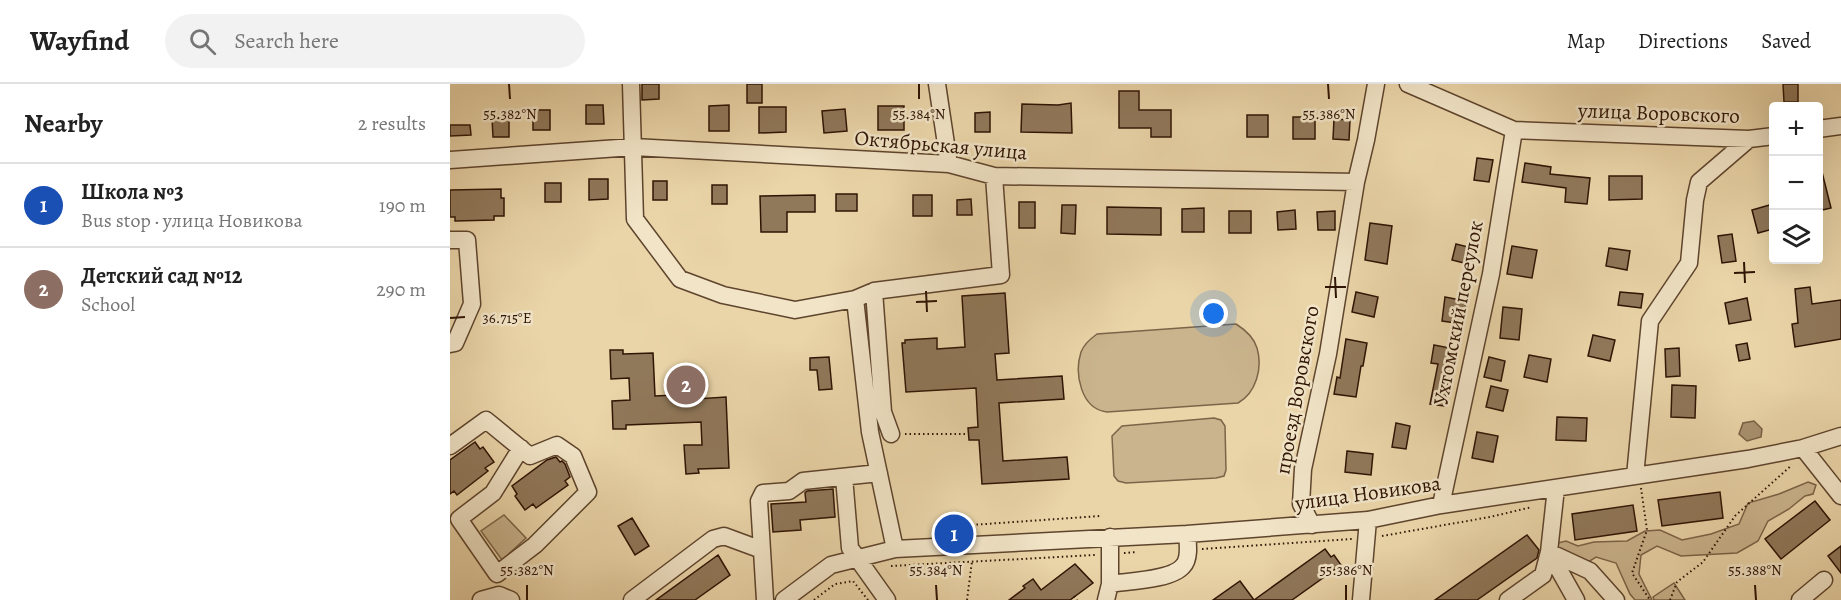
<!DOCTYPE html>
<meta charset="utf-8">
<style>
body{margin:0;font-family:Alegreya,serif;background:#f2f2f2;color:#222}
.controls{position:absolute;right:18px;top:18px;display:grid;overflow:hidden;border-radius:6px;box-shadow:0 6px 24px #0002}
.controls button{width:54px;height:54px;display:grid;place-items:center;padding:0;border:0;border-bottom:2px solid #e0e0e0;background:#fff;color:#222;font:30px sans-serif}
.you{position:absolute;left:764px;top:230px;width:21px;height:21px;margin:-15px;border:4px solid #fff;border-radius:50%;background:#1a73e8;box-shadow:0 0 0 9px #1a73e833}
.badge{display:grid;place-items:center;width:39px;height:39px;border-radius:50%;background:#db2777;color:#fff;font-size:20px;font-weight:700}
.pin{position:absolute;translate:-50% -50%;border:3px solid #fff;box-shadow:0 2px 6px #0006}
.list{margin:0;padding:0;list-style:none}
h2{display:flex;justify-content:space-between;align-items:center;height:78px;margin:0;padding:0 24px;font-size:26px}
h2 small{font-size:20px;font-weight:400;color:#767676}
.list li{display:grid;grid-template-columns:39px 1fr auto;gap:18px;align-items:center;box-sizing:border-box;height:84px;padding:0 24px;border-top:2px solid #e0e0e0}
.list b{display:block;font-size:22px;white-space:nowrap}
.list p{margin:0;font-size:20px;white-space:nowrap;color:#767676}
.list em{font-size:20px;font-style:normal;color:#767676}
.icon{flex:none;width:33px;height:33px;fill:none;stroke:currentColor;stroke-width:2;stroke-linecap:round;stroke-linejoin:round}
.map{position:relative;flex:none;width:1391px;height:516px;overflow:hidden}
header{display:flex;align-items:center;gap:36px;box-sizing:border-box;height:84px;padding:0 30px;background:#fff;border-bottom:2px solid #e0e0e0}
header strong{font-size:28px}
nav{display:flex;gap:33px;margin-inline-start:auto;font-size:21px}
.search{width:420px;height:54px;background:#f2f2f2;display:flex;align-items:center;gap:15px;box-sizing:border-box;padding:0 21px;border-radius:33px;color:#767676;font-size:22px}
main{display:flex}
aside{flex:1;background:#fff}
.map>svg:first-child{display:block}
</style>
<header>
<strong>Wayfind</strong>
<div class="search"><svg class="icon" aria-label="search" viewBox="0 0 24 24"><circle cx="10" cy="10" r="6"/><path d="M15 15l6 6"/></svg>Search here</div>
<nav><a>Map</a><a>Directions</a><a>Saved</a></nav>
</header>
<main>
<aside>
<h2>Nearby<small>2 results</small></h2>
<ul class="list">
<li><span class="badge" style="background:#1a4fb4">1</span><div><b>Школа №3</b><p>Bus stop · улица Новикова</p></div><em>190 m</em></li>
<li><span class="badge" style="background:#8d6e63">2</span><div><b>Детский сад №12</b><p>School</p></div><em>290 m</em></li>
</ul>
</aside>
<div class="map">
<svg width="1391" height="516" viewBox="0 0 1391 516">
<rect width="100%" height="100%" fill="#ead5a9"/>
<filter id="stains"><feTurbulence type="fractalNoise" baseFrequency=".00333" numOctaves="4"/><feColorMatrix values="0 0 0 0 .2 0 0 0 0 .09 0 0 0 0 .02 0 0 0 .5 -.17"/></filter>
<radialGradient id="worn" r=".72"><stop offset=".6" stop-color="#630" stop-opacity="0"/><stop offset="1" stop-color="#630" stop-opacity=".3"/></radialGradient>
<path fill="#cab48d" stroke="#7c6448" stroke-width="1.5" d="M786 240C794 245 804 254 807 264 813 284 806 309 788 319L657 328C631 325 624 290 631 268 634 260 640 255 647 250Z
M764 334 771 336 775 342 776 386 774 392 766 394 676 399 668 397 664 392 662 352 672 342Z
M1358 398 1366 401 1363 410 1355 412 1339 425 1318 437 1308 457 1287 469 1231 472 1207 462 1191 471 1189 490 1202 516H1185L1180 510 1166 479 1146 473 1124 487 1104 460 1116 457 1128 462 1144 458 1177 457 1195 447 1210 446 1232 456 1261 450 1289 440 1298 419 1329 410Z
M54 431 76 454 52 476 31 447Z
M1224 499 1235 516H1204L1203 513Z"/>
<path fill="#aa9371" stroke="#796045" stroke-width="1.5" d="M1304 337 1312 345 1311 353 1297 357 1289 350 1293 339Z"/>
<path fill="#90785a" stroke="#2f1404" stroke-width="1.5" d="M192 0H209V15L192 16Z
M297 0H312V19H297Z
M1333 0H1348V18H1334Z
M669 7H689V26H721V53H701V44H669Z
M621 19 622 49 571 48 572 20 608 21Z
M136 21H153L154 40H136Z
M279 21V47H259V22Z
M428 22H454V46H428Z
M309 23H336V48L309 49Z
M395 25 397 47 374 49 372 27Z
M83 26H100V46H83Z
M540 28V48H525V29Z
M797 31H818V53H797Z
M843 33H865V55H843Z
M42 34H59V53H43Z
M884 35 900 36 899 56 883 55Z
M0 41H20L21 51 0 52Z
M1027 74 1043 76 1039 98 1024 96Z
M1075 79 1101 83 1100 90 1140 94 1137 120 1115 118 1116 104 1072 98Z
M1368 88H1372L1381 124 1368 127Z
M1159 92H1192V115L1159 116Z
M139 95H158V115L139 116Z
M203 97H217V116H203Z
M95 99H111V118H95Z
M262 101H277V120H262Z
M51 105V114H54V132H44V136L5 137V133H0V106Z
M386 110H407V127H386Z
M365 111V128H337V148H311L310 112Z
M463 111H482V132H463Z
M521 115 522 131H507V116Z
M569 118H585V144H569Z
M1323 120V145L1308 149 1302 126Z
M612 121H626L625 150 611 149Z
M657 123 711 124V151L657 150Z
M754 124V148H732V125Z
M845 126 846 145 828 146 827 128Z
M779 127H801V149H779Z
M885 127V146H868L867 128Z
M920 139 942 142 937 180 915 176Z
M1282 150 1286 177 1272 179 1268 152Z
M1006 160 1026 165 1022 181 1002 176Z
M1062 162 1087 166 1082 194 1057 190Z
M1159 164 1180 167 1177 186 1156 182Z
M1360 203 1362 220 1391 216V255L1345 263 1342 240 1348 239 1345 205Z
M906 208 928 213 924 233 902 228Z
M1170 208 1193 210 1191 224 1168 221Z
M555 209 559 269 545 270 547 296 612 292 614 315 549 319 553 377 617 373 619 395 532 400 529 356H519L518 344 528 343 526 304 456 308 452 259H455V256L487 254V265L515 263 512 212Z
M995 213 1016 217 1013 240 992 237Z
M1297 214 1301 236 1279 240 1275 219Z
M1053 223 1072 225 1069 256 1050 254Z
M1143 251 1165 256 1160 277 1138 272Z
M896 255 917 259 913 282H911L906 313 884 310 887 293 890 294Z
M1297 259 1300 275 1289 277 1286 261Z
M984 261 1005 265 994 322 980 320 988 280 981 279Z
M1229 264 1230 292 1216 293 1215 265Z
M160 266H173V270L203 269 205 312 246 310V315L276 313 279 384 248 385 249 389 236 390 234 361H252L251 338 176 341V345H163L162 317 180 316 179 294 161 295Z
M1079 271 1101 275 1097 298 1074 293Z
M379 273 382 305 369 306 367 286H360V274Z
M1039 273 1055 277 1051 297 1034 293Z
M1222 301 1246 302 1245 334 1221 333Z
M1041 302 1058 306 1053 327 1036 323Z
M1107 333 1137 334 1136 357 1106 356Z
M946 339 960 342 956 365 942 363Z
M1027 348 1048 352 1043 378 1022 374Z
M25 358 30 365 33 363 44 378 35 384 38 387 7 411 4 407 0 410V376Z
M897 367 923 370 921 391 895 388Z
M106 373 110 378 112 377 115 380 120 393 115 397 118 401 86 424 83 420 75 426 65 412 67 410 62 402 97 376Z
M383 405 385 433 350 436 351 446 323 448 321 420 356 418 355 409 357 407Z
M1270 408 1273 434 1212 442 1208 416Z
M1365 417 1380 436 1331 475 1315 455Z
M1183 421 1187 447 1125 456 1122 430Z
M182 434 199 462 185 471 168 442Z
M1077 451 1089 466 1087 474 1027 516H985Z
M1391 462V489L1378 472Z
M875 465 881 473 884 471 891 481 842 516H763L790 497 804 516Z
M268 471 280 491 245 516H206Z
M625 480 643 499 620 516H559L575 504 573 502 583 495 591 506Z"/>
<g fill="none" stroke-linecap="round" stroke-linejoin="round">
<g stroke="#5e442d" stroke-width="19">
<path id="minor" d="M181 0 185 135 230 195 273 211 345 226 405 215 424 207 551 191 544 92
M487 0 499 80
M958 0 1064 46 1299 55 1324 52
M1368 45 1391 42
M0 76 183 63 499 80 544 92 906 98
M0 156H17L22 220 5 259 0 260
M424 207 433 328 441 350
M405 215 420 348 445 465
M0 362 36 336 80 372 107 361 123 372 138 408 85 461 47 490 9 435 43 409 71 364
M1353 364 1391 412
M1185 392 1200 237 1239 179 1245 116 1249 98 1299 55
M394 393 400 464 437 516
M991 421 1041 190 1064 46
M862 441 851 420 853 385 878 270 906 98 916 56 926 0
M660 453V500
M1099 468 1140 487 1166 516
M1099 468 1126 516
M31 516 49 511 61 516
M182 516 263 455 274 452 312 466
M315 516 309 417 313 409 339 407 353 397 429 389
M334 516 381 481 445 465 737 450 918 436 991 421 1298 375 1353 364 1391 352
M656 516 660 500C678 497 722 496 733 482 740 475 738 460 737 450
M911 516 918 436
M1058 516 1093 491 1099 468 1106 404
M1350 516 1374 496"/>
</g>
<path stroke="#2f1404" stroke-width="2" stroke-dasharray="1.5 3" stroke-linecap="butt" d="M455 350H519
M1191 404 1197 446 1182 489 1200 516
M521 449V441L650 432
M932 452 1040 433 1082 423
M752 465 902 455
M674 469 687 468
M441 482 645 471
M624 512 627 516
M364 516 385 500 403 497 418 516
M517 516 522 477
M1220 516 1227 498 1253 478 1285 432 1342 381"/>
<use href="#minor" stroke="#f1e4c7" stroke-width="16"/>
</g>
<path fill="none" stroke="#2f1404" stroke-width="2" d="M59 0 60 15M469 0V15M878 0 879 15M1294 178 1295 199M1284 189 1305 188M885 193 886 214M875 203H896M476 207 477 228M466 218 487 217M0 234 15 233M77 501V516M486 501 487 516M896 501V516M1305 501 1306 516"/>
<g text-anchor="middle" dominant-baseline="central" stroke-width="5" stroke-linejoin="round" paint-order="stroke">
<g font-size="21" fill="#2f1404" stroke="#f1e4c7">
<text transform="translate(1209 29) rotate(2)">улица Воровского</text>
<text transform="translate(491 61) rotate(5)">Октябрьская улица</text>
<text transform="translate(1008 229) rotate(-79)">Ухтомский переулок</text>
<text transform="translate(847 306) rotate(-80)">проезд Воровского</text>
<text transform="translate(918 409) rotate(-8)">улица Новикова</text>
</g>
</g>
<g font-size="15" text-anchor="middle" fill="#2f1404" stroke="#f1e4c7" stroke-width="5" stroke-linejoin="round" paint-order="stroke">
<text x="60" y="35">55.382°N</text>
<text x="469" y="35">55.384°N</text>
<text x="879" y="35">55.386°N</text>
<text x="57" y="239">36.715°E</text>
<text x="77" y="491">55.382°N</text>
<text x="486" y="491">55.384°N</text>
<text x="896" y="491">55.386°N</text>
<text x="1305" y="491">55.388°N</text>
</g>
<rect width="100%" height="100%" filter="url(#stains)"/>
<rect width="100%" height="100%" fill="url(#worn)"/>
</svg>
<div class="controls">
<button>+</button>
<button>−</button>
<button><svg class="icon" aria-label="layers" viewBox="0 0 24 24"><path d="M12 4l9 5-9 5-9-5zM3 14l9 5 9-5"/></svg></button>
</div>
<div class="you"></div>
<div class="pin badge" style="left:504px;top:450px;background:#1a4fb4">1</div>
<div class="pin badge" style="left:236px;top:301px;background:#8d6e63">2</div>
</div>
</main>
